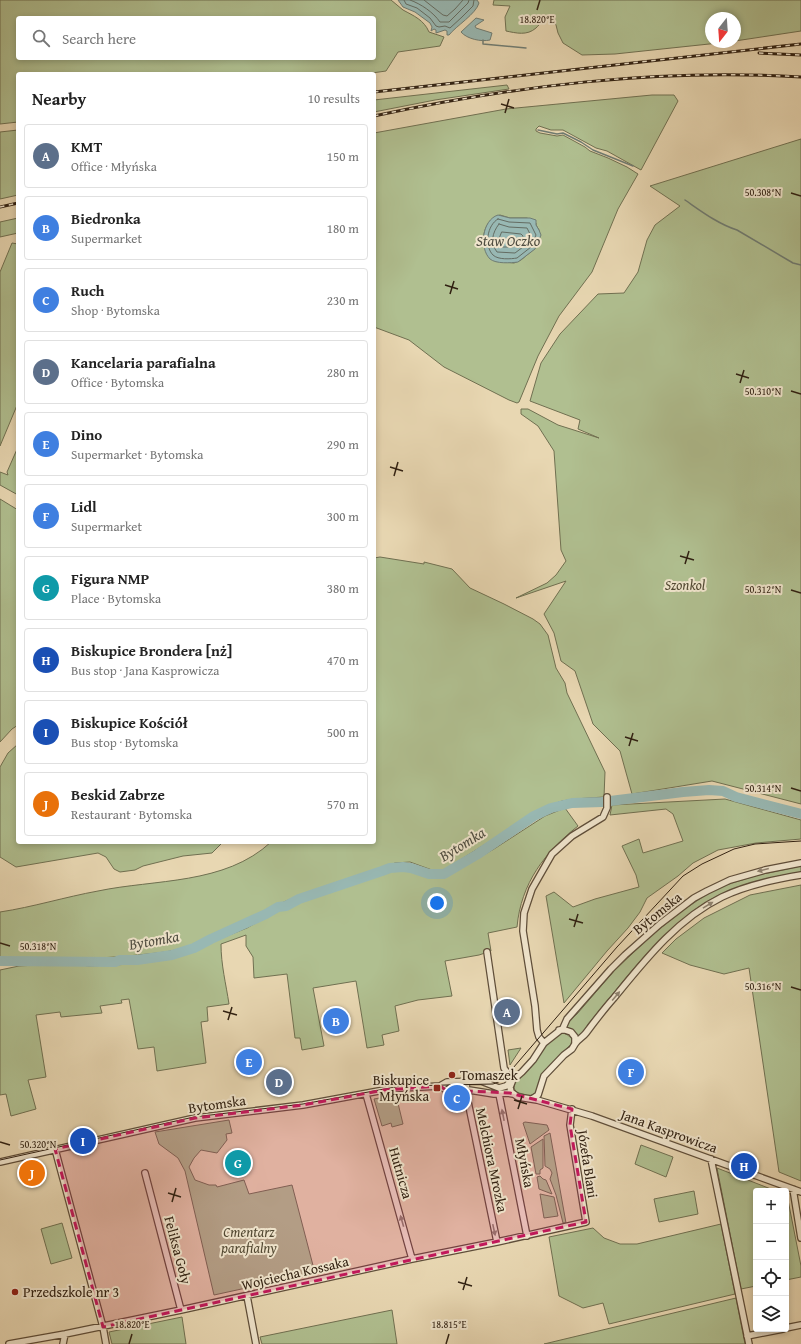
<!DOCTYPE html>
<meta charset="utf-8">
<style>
body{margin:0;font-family:"Gentium Book Plus",serif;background:#f6f6f6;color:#222}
.controls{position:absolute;right:12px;bottom:12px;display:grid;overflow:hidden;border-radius:4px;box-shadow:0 2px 6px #0003}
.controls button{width:36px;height:36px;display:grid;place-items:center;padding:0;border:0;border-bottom:1px solid #e0e0e0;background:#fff;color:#222;font:20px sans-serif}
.compass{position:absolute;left:705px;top:12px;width:36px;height:36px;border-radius:50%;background:#fff;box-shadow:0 2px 6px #0003;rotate:197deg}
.you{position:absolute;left:437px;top:903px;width:14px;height:14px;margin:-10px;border:3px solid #fff;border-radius:50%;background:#1a73e8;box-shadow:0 0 0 6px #1a73e833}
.badge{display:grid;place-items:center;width:26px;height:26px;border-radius:50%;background:#d93025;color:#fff;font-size:13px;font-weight:700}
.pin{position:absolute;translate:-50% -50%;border:2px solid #fff;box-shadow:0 1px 4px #0006}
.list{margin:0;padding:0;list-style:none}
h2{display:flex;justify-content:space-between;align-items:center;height:52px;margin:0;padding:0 16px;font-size:17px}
h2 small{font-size:13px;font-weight:400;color:#767676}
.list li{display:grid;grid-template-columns:26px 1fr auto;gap:12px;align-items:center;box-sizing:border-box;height:64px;margin:0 8px 8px;padding:0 8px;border:1px solid #e0e0e0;border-radius:4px}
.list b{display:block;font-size:15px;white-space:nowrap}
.list p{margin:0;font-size:13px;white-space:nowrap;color:#767676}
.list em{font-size:13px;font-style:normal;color:#767676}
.icon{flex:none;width:22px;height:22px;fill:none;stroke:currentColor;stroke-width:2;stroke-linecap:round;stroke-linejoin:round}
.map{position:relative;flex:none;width:801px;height:1344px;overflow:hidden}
.search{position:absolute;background:#fff;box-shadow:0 2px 6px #0003;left:16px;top:16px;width:360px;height:44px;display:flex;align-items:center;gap:10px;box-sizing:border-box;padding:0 14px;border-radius:4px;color:#767676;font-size:15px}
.panel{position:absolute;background:#fff;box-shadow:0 2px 6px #0003;left:16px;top:72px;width:360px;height:772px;border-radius:4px}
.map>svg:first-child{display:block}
</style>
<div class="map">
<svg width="801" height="1344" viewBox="0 0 801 1344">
<rect width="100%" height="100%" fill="#e8d7b2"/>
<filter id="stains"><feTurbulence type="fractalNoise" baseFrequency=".005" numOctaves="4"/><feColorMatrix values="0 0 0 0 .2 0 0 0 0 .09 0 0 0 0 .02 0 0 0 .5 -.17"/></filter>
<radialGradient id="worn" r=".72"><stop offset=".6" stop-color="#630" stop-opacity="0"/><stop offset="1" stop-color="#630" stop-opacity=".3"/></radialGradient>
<path fill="#b0bf90" stroke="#707051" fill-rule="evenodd" d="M0 0H391C395 3 399 7 403 10 414 16 424 20 429 32L444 37 440 46 398 52 386 71 365 74H18V122L0 124ZM18 18H374V58H18Z
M494 0H801V31L735 41V18H711V42H728L615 54 582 55 563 43 558 33 556 25 551 17C544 19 541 23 536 28 527 36 516 33 506 31L505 17 510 6 493 5Z
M507 85 509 89 435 100 374 112V100Z
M652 95H674L678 101 641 170 607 151 596 148 563 130H551L539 126 536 129V131L540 133 557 136 563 135 585 147 590 151 608 158 627 167 638 174 618 209 592 272 559 316 538 356 519 402 517 403 509 400 444 367 409 340 374 327V133L506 109ZM500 215 510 218H527L536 223V225L539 230 538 239 534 249 521 260 514 263 495 261 483 244C483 231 487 219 500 215Z
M18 130V195L0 199V132Z
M801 139V804L712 781 632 794 620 751 593 724 575 671 561 661 554 633 544 614 566 581 516 598 547 583 556 575 566 561 561 550 554 451 538 426 521 414V409H528L558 425 599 438 578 429 580 420 530 401 541 363 560 334 598 294 624 293 638 272 647 240 655 225 680 206 650 186Z
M18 218V233L0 237V222Z
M12 243 18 244V403L0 446V272Z
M18 447V495L0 485V472L8 475 7 472Z
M0 499 18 510V725L12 729 0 742Z
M380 557 424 564V562L452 569 470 588 504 604 533 619 540 624 548 635 556 668 565 683 567 693 605 772 604 797 574 799 562 801 543 808 444 870H432L410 862 395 863 299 895 192 945C175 952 156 953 138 955 92 960 46 959 0 959V912C33 907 65 897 98 891 155 879 225 885 271 842H374V558Z
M18 744V842H223L212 853 183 856 143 866 135 870 120 872 114 869 106 857 98 853 16 867 0 857V767L8 753Z
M725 799 801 820V839L756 843 718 850 693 863 678 876 647 898 640 912 628 928 607 951 564 1003 546 896 554 892 573 907 595 899 639 887 636 875 622 846 639 839 643 853 683 841 673 814 666 809 610 815 612 805Z
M565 808 578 826C545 852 521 883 517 927L488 933 491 951 479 955 445 961 452 996 418 1000 395 1006 399 1031 382 1035 384 1045 367 1048 356 981 313 988 324 1046 302 1050 300 1038H295L287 974 254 978 253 957 246 946V935L221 944C221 965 226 984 229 1004L207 1007 208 1021 201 1022 206 1063 157 1071 154 1047 138 1049 129 999 121 1000 122 1003 100 1006 102 1013 61 1017 60 1012 36 1015 46 1077 28 1080 36 1109 11 1116 6 1094 0 1095V970L19 966 54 964H72L89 966 133 964 171 958 247 928 278 910 344 886 384 872 397 869 417 872 433 878 447 876 494 849 545 816Z
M801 866V872C775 876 740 884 717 896 664 924 626 979 588 1024L583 1034 577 1037 573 1030 566 1028 568 1022 577 1014 614 971 653 934 686 908 712 891 726 885 758 875Z
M801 885V1181L779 1172 749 968 724 974 690 965 662 953 676 939 704 918 750 895Z
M561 1033C566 1033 569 1036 572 1039L571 1044 546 1070 536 1093 529 1096 516 1092 514 1088 515 1082 550 1041Z
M521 1048 510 1065 508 1050Z
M396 1095 403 1124 392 1127 391 1123 382 1126 374 1099Z
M229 1120 232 1133 226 1134 227 1140 217 1153 201 1150 194 1158 189 1167 195 1180 209 1185H216L217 1187 244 1180 249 1194 292 1185 315 1273 214 1295 185 1171 178 1158 159 1144 155 1132Z
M525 1122 547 1125 549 1130 530 1144 523 1123Z
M550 1133 566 1223H563L556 1195 550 1179 552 1173 550 1169 545 1166 544 1136Z
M543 1139V1168L540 1170V1174H536L531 1147Z
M641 1145 673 1157 666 1177 635 1164Z
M717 1168 776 1191H756V1286L741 1289Z
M540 1176 543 1179 546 1180 552 1194 539 1189 537 1177Z
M694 1191 698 1214 659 1222 654 1199Z
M540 1194 554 1197 558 1216 544 1218Z
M786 1195H787L801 1266V1277L786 1280Z
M62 1223 72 1258 51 1264 41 1229Z
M721 1224 735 1294 609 1324 603 1303 583 1308 559 1296 549 1237 593 1228 604 1238 620 1244H637Z
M736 1298 745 1344H544Z
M392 1310 397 1344H262L260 1337Z
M182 1317 186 1344H112L109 1332Z"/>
<path fill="#98b8b3" stroke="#6f7c73" d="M398 0H477L479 3C476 14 456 26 449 35H447V31L445 30 436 33V30L434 29 431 31 432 27 430 23 415 12 403 7Z
M476 18 484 20 475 26 476 28 492 33 490 40C481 42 467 39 461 32Z
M498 215 510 218H530L536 220V225L539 230 541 235 535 249 518 262C511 263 496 264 490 259 479 248 482 220 498 215Z"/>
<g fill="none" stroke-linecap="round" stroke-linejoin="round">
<path stroke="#646c62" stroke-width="1" d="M404 0 406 4 417 8 430 18 436 26 439 27 445 26 450 28 462 17 473 6 474 0
M410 0C421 4 433 12 440 22H449L468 3 469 0
M424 0 443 15 447 16 455 9 463 0
M498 219 509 222 530 223 536 235 531 247 517 258C511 259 498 260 493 255 484 246 487 225 498 219Z
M499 224 509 227 527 228 530 234 527 244 515 253 497 252C490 243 492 233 499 224Z
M502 232 521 234 523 236 521 240 513 247H501L498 242Z"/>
<path stroke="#6f7c73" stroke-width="1.5" d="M483 40V44L526 48
M538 130 557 134 563 133 581 142 593 150 633 166
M685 200C701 211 718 224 737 230L793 263 801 265"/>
<path stroke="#98b8b3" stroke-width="10" d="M0 961 115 962 120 960H137L172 955 194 948 211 939 266 914 278 907 286 906 299 899 382 871 390 868 403 867 411 868 429 874H444L478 854 534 816 551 808 572 803 602 802 683 792 709 790 723 791 736 797 801 814"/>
<g stroke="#5f4e3a" stroke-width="8">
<path id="minor" d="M487 952 504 1068 506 1071 514 1078
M544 1043 539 1037 537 1030 535 1006 523 931 524 913 532 889 552 854 572 836 603 817 607 808V797
M575 1044C578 1039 583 1037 586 1033 595 1021 604 1009 614 998 645 960 677 919 722 897 745 886 776 879 801 875
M466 1081 467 1097 497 1242
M512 1082 510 1087 511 1092 518 1097 537 1100 592 1116 801 1192
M440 1086 447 1082 481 1081 499 1088 506 1086 522 1072 533 1060 544 1043 563 1028 567 1019 611 969 625 955 660 924 694 898 707 891 730 880 765 870 801 863
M366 1094 412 1259
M499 1094 527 1236
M532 1099 538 1095 544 1076 564 1055 572 1049 575 1044V1037L571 1032 565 1030H559
M55 1149 103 1327 106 1344
M711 1159 749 1344
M0 1162 195 1118 303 1105 384 1090 401 1088 440 1086 446 1090H469L494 1094 507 1093 513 1094
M145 1173 181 1310
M793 1189 801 1238
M247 1296 256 1344
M786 1328 801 1325
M747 1336 783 1329
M9 1344 65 1334 181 1310 412 1259 497 1242 586 1222 570 1125 572 1109
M63 1344 65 1334"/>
</g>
<use href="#minor" stroke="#f0e5cd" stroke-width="5.5"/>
<path stroke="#312112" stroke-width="1" d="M0 1160 194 1117 303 1104 401 1086 493 1084 501 1081 507 1075 617 947 683 876 702 864 734 849 755 844 801 841"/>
<g stroke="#312112" stroke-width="3">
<path id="rail" d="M759 53 801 55
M374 92 801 44
M374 116C515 86 657 68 801 77
M0 207 18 203"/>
</g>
<use href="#rail" stroke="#f0e5cd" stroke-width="1.5" stroke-dasharray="4.5" stroke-linecap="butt"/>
</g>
<defs><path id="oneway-solid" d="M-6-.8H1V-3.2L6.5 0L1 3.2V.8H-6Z"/></defs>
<g fill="#908370">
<use href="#oneway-solid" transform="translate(763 870) rotate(166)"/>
<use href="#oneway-solid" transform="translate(708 905) rotate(-31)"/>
<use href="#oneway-solid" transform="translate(616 996) rotate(-50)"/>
<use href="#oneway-solid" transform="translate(503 1115) rotate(-101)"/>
<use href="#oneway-solid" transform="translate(402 1221) rotate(-106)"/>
<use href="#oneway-solid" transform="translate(494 1230) rotate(78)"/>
</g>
<path fill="#c2185b" fill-opacity="0.2" stroke="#c2185b" stroke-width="3" stroke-dasharray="8 5" stroke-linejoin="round" d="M440 1086 446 1090 510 1093 572 1109 570 1125 586 1222 103 1327 55 1149 195 1118 303 1105 384 1090Z"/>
<path fill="none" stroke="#312112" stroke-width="1.5" d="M537 10 540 0M501 104 514 108M505 113 509 99M791 193 801 196M445 285 458 289M450 294 454 281M736 374 749 378M740 383 744 370M791 391 801 394M390 467 403 471M394 476 398 462M680 556 694 560M685 564 689 551M791 590 801 593M625 737 638 741M629 746 633 733M791 788 801 791M569 919 583 923M574 927 578 914M0 943 10 946M791 987 801 990M223 1011 237 1015M228 1020 232 1007M514 1100 527 1104M518 1109 522 1096M0 1142 10 1145M168 1193 181 1197M172 1202 176 1188M458 1282 472 1286M463 1290 467 1277M129 1344 132 1334M446 1344 449 1334"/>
<g fill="#8f2418" stroke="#f0e5cd" stroke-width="1.5">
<circle cx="452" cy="1075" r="4"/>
<rect x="433" y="1084" width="8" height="8" rx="2"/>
<circle cx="15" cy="1292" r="4"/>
</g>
<g text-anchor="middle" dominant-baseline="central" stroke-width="4" stroke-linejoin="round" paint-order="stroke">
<g font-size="14" font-style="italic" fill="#514832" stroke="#f0e5cd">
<text x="685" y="585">Szonkol</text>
<text x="249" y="1232">Cmentarz<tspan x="249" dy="16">parafialny</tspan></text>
</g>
<g font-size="14" fill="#312112" stroke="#f0e5cd">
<text transform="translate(657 913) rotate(-39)">Bytomska</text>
<text transform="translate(217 1104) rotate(-8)">Bytomska</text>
<text transform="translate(669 1131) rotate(20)">Jana Kasprowicza</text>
<text transform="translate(492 1160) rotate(78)">Melchiora Mrozka</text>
<text transform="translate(525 1163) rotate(79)">Młyńska</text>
<text transform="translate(588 1164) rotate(81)">Józefa Blani</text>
<text transform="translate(401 1173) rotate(74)">Hutnicza</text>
<text transform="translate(178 1250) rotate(75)">Feliksa Goły</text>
<text transform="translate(295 1273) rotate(-13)">Wojciecha Kossaka</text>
</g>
<g font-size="14" fill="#312112" stroke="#f0e5cd" text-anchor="start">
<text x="460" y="1075">Tomaszek</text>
<text x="429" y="1080" text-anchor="end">Biskupice<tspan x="429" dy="16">Młyńska</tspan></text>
<text x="23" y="1292">Przedszkole nr 3</text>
</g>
<g font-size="15" font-style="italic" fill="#504e42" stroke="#f0e5cd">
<text x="508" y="240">Staw Oczko</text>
<text transform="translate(462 844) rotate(-32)">Bytomka</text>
<text transform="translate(154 940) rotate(-10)">Bytomka</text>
</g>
</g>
<g font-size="10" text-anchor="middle" fill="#312112" stroke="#f0e5cd" stroke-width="4" stroke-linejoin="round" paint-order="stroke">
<text x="537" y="23">18.820°E</text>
<text x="763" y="196">50.308°N</text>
<text x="763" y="395">50.310°N</text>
<text x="763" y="593">50.312°N</text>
<text x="763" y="792">50.314°N</text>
<text x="38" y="950">50.318°N</text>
<text x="763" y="990">50.316°N</text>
<text x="38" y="1148">50.320°N</text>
<text x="132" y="1328">18.820°E</text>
<text x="449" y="1328">18.815°E</text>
</g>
<rect width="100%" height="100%" filter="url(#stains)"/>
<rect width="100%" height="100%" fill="url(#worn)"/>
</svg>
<div class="controls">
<button>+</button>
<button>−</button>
<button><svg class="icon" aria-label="locate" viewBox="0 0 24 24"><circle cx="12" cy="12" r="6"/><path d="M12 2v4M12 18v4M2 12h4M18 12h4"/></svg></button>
<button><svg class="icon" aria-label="layers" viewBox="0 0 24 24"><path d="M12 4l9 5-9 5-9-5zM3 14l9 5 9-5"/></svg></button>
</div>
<svg class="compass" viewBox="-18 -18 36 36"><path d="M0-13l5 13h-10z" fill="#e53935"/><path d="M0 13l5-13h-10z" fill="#767676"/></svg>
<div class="you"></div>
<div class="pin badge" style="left:507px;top:1012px;background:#5c6f8a">A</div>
<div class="pin badge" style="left:336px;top:1021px;background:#3f7fe0">B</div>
<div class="pin badge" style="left:457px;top:1098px;background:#3f7fe0">C</div>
<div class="pin badge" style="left:279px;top:1082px;background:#5c6f8a">D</div>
<div class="pin badge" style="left:249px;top:1062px;background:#3f7fe0">E</div>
<div class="pin badge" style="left:631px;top:1072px;background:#3f7fe0">F</div>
<div class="pin badge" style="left:238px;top:1163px;background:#0f9aa8">G</div>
<div class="pin badge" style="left:744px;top:1166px;background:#1a4fb4">H</div>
<div class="pin badge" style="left:83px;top:1141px;background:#1a4fb4">I</div>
<div class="pin badge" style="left:32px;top:1173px;background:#e8710a">J</div>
<div class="search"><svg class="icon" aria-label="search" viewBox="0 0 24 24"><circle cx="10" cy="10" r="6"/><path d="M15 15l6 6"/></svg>Search here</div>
<section class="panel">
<h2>Nearby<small>10 results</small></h2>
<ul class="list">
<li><span class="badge" style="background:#5c6f8a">A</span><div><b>KMT</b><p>Office · Młyńska</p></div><em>150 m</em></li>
<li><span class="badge" style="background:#3f7fe0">B</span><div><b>Biedronka</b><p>Supermarket</p></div><em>180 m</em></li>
<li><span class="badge" style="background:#3f7fe0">C</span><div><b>Ruch</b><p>Shop · Bytomska</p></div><em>230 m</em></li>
<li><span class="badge" style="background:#5c6f8a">D</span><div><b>Kancelaria parafialna</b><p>Office · Bytomska</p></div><em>280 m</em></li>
<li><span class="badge" style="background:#3f7fe0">E</span><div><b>Dino</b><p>Supermarket · Bytomska</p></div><em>290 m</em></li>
<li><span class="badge" style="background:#3f7fe0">F</span><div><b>Lidl</b><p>Supermarket</p></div><em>300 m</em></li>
<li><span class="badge" style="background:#0f9aa8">G</span><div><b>Figura NMP</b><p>Place · Bytomska</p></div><em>380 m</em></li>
<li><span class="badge" style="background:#1a4fb4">H</span><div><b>Biskupice Brondera [nż]</b><p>Bus stop · Jana Kasprowicza</p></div><em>470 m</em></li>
<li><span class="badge" style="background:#1a4fb4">I</span><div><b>Biskupice Kościół</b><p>Bus stop · Bytomska</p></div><em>500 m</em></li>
<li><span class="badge" style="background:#e8710a">J</span><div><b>Beskid Zabrze</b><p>Restaurant · Bytomska</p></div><em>570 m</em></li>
</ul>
</section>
</div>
